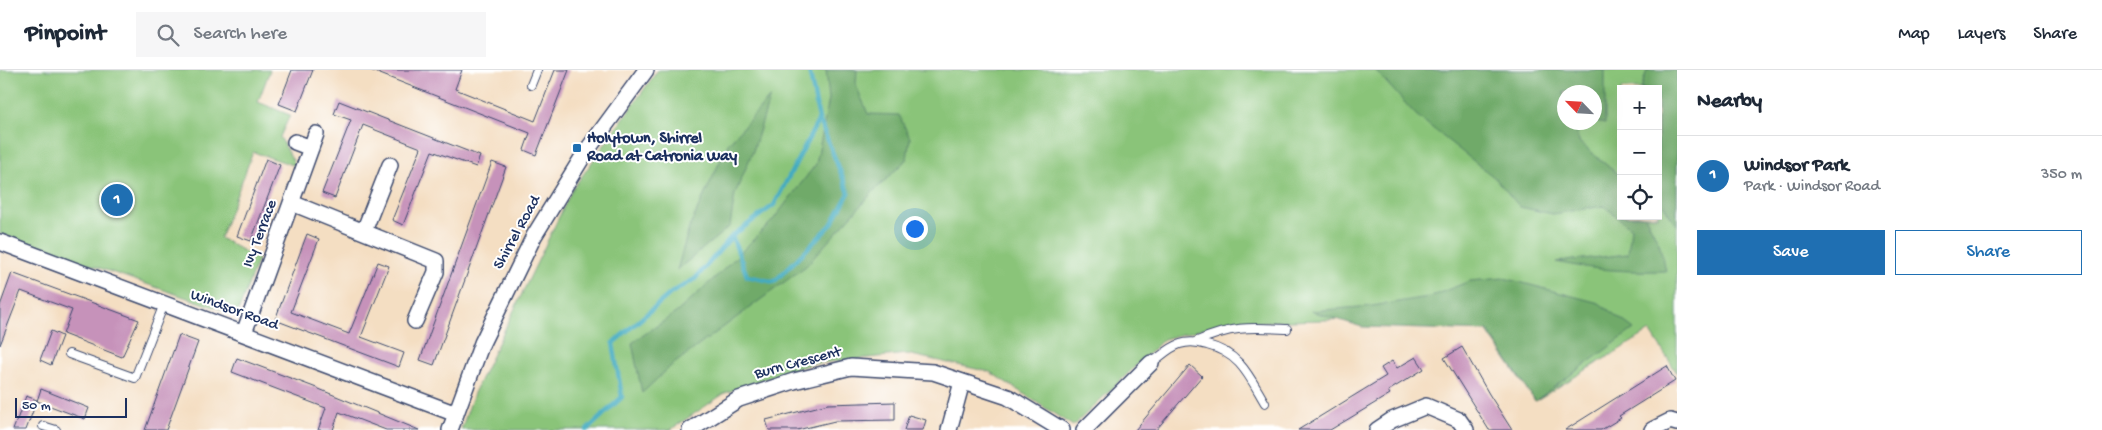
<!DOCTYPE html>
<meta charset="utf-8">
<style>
body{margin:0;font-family:"Gochi Hand",sans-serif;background:#f6f6f7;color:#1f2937}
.controls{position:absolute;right:15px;top:15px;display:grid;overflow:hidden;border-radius:0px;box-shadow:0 5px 20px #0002}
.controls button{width:45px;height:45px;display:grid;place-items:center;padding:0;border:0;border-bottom:1px solid #e0e1e3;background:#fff;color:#1f2937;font:25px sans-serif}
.compass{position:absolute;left:1557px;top:15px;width:45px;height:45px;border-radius:50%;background:#fff;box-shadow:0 5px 20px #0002;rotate:295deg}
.scale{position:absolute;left:15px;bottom:12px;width:112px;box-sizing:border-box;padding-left:5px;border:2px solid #1b2f5e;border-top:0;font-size:14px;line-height:18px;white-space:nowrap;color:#1b2f5e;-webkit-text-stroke:4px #fff;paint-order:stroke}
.you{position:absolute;left:914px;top:158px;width:18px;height:18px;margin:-12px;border:4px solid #fff;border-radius:50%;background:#1a73e8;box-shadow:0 0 0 8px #1a73e833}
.badge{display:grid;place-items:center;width:32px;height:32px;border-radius:50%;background:#1f6fb2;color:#fff;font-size:16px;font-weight:700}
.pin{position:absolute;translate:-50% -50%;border:2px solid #fff;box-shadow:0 1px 5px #0006}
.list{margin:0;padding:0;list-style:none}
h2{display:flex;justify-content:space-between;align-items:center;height:65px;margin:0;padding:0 20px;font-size:21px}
h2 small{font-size:16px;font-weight:400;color:#747a83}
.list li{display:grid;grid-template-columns:32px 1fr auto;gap:15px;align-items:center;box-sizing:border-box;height:80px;padding:0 20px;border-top:1px solid #e0e1e3}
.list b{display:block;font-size:19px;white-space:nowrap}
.list p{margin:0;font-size:16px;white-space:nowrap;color:#747a83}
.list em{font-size:16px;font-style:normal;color:#747a83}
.actions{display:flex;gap:10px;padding:15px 20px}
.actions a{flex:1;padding:11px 0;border:1px solid #1f6fb2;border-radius:0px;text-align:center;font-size:18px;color:#1f6fb2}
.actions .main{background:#1f6fb2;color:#fff}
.icon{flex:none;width:28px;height:28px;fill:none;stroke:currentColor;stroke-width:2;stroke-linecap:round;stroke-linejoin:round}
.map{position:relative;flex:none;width:1677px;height:360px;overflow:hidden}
header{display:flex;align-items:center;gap:30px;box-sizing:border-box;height:70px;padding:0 25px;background:#fff;border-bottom:1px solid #e0e1e3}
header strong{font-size:24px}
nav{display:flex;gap:28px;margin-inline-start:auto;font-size:18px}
.search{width:350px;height:45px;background:#f6f6f7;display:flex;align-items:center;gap:12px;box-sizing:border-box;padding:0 18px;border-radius:0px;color:#747a83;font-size:19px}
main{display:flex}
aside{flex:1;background:#fff}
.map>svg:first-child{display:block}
</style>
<header>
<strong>Pinpoint</strong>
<div class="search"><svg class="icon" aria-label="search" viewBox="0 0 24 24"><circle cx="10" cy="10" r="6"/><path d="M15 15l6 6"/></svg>Search here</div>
<nav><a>Map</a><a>Layers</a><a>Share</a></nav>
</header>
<main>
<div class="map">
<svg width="1677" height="360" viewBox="0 0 1677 360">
<rect width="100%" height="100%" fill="#fff"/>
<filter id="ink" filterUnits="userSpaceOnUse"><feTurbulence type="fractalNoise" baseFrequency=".02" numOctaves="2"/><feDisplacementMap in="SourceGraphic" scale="10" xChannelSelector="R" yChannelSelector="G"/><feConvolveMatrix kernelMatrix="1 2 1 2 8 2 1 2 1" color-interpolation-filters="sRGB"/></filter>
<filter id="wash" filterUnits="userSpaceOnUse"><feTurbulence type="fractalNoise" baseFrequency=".0096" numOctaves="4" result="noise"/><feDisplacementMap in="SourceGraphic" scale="20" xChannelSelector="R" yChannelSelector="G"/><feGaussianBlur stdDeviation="1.12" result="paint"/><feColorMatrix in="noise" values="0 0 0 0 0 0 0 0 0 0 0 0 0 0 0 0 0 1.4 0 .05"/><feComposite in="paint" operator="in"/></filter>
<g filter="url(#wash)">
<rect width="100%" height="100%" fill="#f4dec2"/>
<path fill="#8ac479" stroke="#527a6c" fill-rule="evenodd" d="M0 0H270L258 32 290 45 280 67 296 96 253 82 220 168 258 189 237 245 0 164Z
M658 0H1677V303L1650 261 1535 331 1481 253 1354 249 1225 253 1164 269 1073 356 990 302 907 284 810 294 725 323 670 360H461L474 323 572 120ZM1621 19H1658V146H1621ZM1564 22H1594V52H1564Z"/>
<path fill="#6faa69" stroke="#456c64" d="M826 0H857L856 15 868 44 899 45 910 68 907 89 872 123 806 196 671 296 642 323 632 273 677 242 720 203 773 150 816 94 829 29Z
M1375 0H1605V54L1595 52 1594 22H1564V52L1572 53 1580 73 1621 107V146H1645L1659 173 1666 201C1628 202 1593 200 1556 192L1628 184 1631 158 1604 136 1553 144 1520 137 1495 108 1416 45Z
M1647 0H1677V157L1658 126V19H1641Z
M770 27 753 81 735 124 730 156 677 200 689 158 728 74Z
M1504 208 1599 233 1634 259 1535 331 1488 261 1362 257 1311 241 1372 236 1429 227 1470 211Z"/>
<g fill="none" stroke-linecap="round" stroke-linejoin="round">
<path stroke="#42abc1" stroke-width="4.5" d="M732 166 774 135 819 49 809 0
M587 360 622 327 613 273 671 223 695 209 732 166 747 206 774 212 831 155 849 123 819 49"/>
</g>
<g id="blocks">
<path fill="#c692ba" d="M292 0H313L297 41 279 34Z
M370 0H462L455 19 535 51 555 0H569L536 85 524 80 530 63Z
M339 31 480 86 476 97 432 81 403 155 392 150 421 78 363 55 335 128 322 123 351 50 334 44Z
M266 89 280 95 251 171 237 166Z
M492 92 506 97 434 295 420 290Z
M307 164 319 169 291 242 349 264 378 192 389 196 361 267 404 283 399 297 275 250Z
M12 203 139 250 122 287 63 264 72 240 21 221 0 275V236Z
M51 261 62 266 51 295 40 290Z
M179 265 198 272 166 360H145Z
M1462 277 1489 324 1512 360H1489L1444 288Z
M1416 287 1424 299 1388 321 1390 324 1330 360H1298L1386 306 1381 298 1392 291 1397 298Z
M237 288 314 317 419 360H386L339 342 333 360H318L326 338 232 302Z
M1190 295 1202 306 1156 360H1135Z
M1667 296 1675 311 1619 346 1621 348 1601 360H1565Z
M41 319 89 338 85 349 37 331Z
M26 326 37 330 26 360H13Z
M895 332V350L835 351 797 360H769L766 350 828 334Z
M909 345 926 350 923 360H904Z"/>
</g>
</g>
<g filter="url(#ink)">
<use href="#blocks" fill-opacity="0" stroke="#3c496d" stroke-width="1"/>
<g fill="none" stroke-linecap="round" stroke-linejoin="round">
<g stroke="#3c496d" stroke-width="10">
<path id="lane" d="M531 15 537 0
M1195 272C1232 256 1248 257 1287 259
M69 284 135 308 164 234
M1151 293C1160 287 1170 277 1180 274 1189 271 1198 272 1207 275 1240 283 1249 306 1265 333
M43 356 56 360"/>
</g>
<g stroke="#3c496d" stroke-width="18">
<path id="street" d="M295 72 311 78
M292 133 436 191V202L415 251
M364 161 390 95
M0 172 456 344
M244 263 316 64
M450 360 482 273 534 166 585 83 646 0
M690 360 739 329 794 311 851 297 933 302 1008 327 1062 360
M949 360 962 312
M1084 360 1151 293
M1377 360 1392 350 1426 336 1459 350 1466 360
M1652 360 1670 351 1677 353"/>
</g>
<use href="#lane" stroke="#fff" stroke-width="8"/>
<use href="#street" stroke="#fff" stroke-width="15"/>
</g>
</g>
<rect fill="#1f6fb2" stroke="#fff" stroke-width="2" x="572" y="73" width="10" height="10" rx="2.5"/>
<g text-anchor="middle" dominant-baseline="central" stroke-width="4" stroke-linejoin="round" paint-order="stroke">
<g font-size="16" font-weight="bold" fill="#1b2f5e" stroke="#fff" text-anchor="start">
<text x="587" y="69">Holytown, Shirrel<tspan x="587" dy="18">Road at Catronia Way</tspan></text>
</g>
<g font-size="16" fill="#1b2f5e" stroke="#fff">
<text transform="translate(518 163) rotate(-61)">Shirrel Road</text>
<text transform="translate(261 164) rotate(-69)">Ivy Terrace</text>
<text transform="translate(234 241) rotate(20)">Windsor Road</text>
<text transform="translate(798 294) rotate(-15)">Burn Crescent</text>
</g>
</g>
</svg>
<div class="controls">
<button>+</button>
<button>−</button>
<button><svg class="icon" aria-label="locate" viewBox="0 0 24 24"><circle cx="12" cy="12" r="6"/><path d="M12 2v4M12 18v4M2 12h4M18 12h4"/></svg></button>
</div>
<svg class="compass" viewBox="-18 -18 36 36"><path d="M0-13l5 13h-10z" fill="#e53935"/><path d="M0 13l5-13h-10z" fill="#747a83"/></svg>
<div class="scale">50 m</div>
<div class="you"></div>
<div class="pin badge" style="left:117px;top:130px">1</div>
</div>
<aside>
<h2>Nearby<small></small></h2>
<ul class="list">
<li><span class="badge">1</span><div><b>Windsor Park</b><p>Park · Windsor Road</p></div><em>350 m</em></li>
</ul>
<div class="actions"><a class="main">Save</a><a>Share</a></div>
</aside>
</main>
